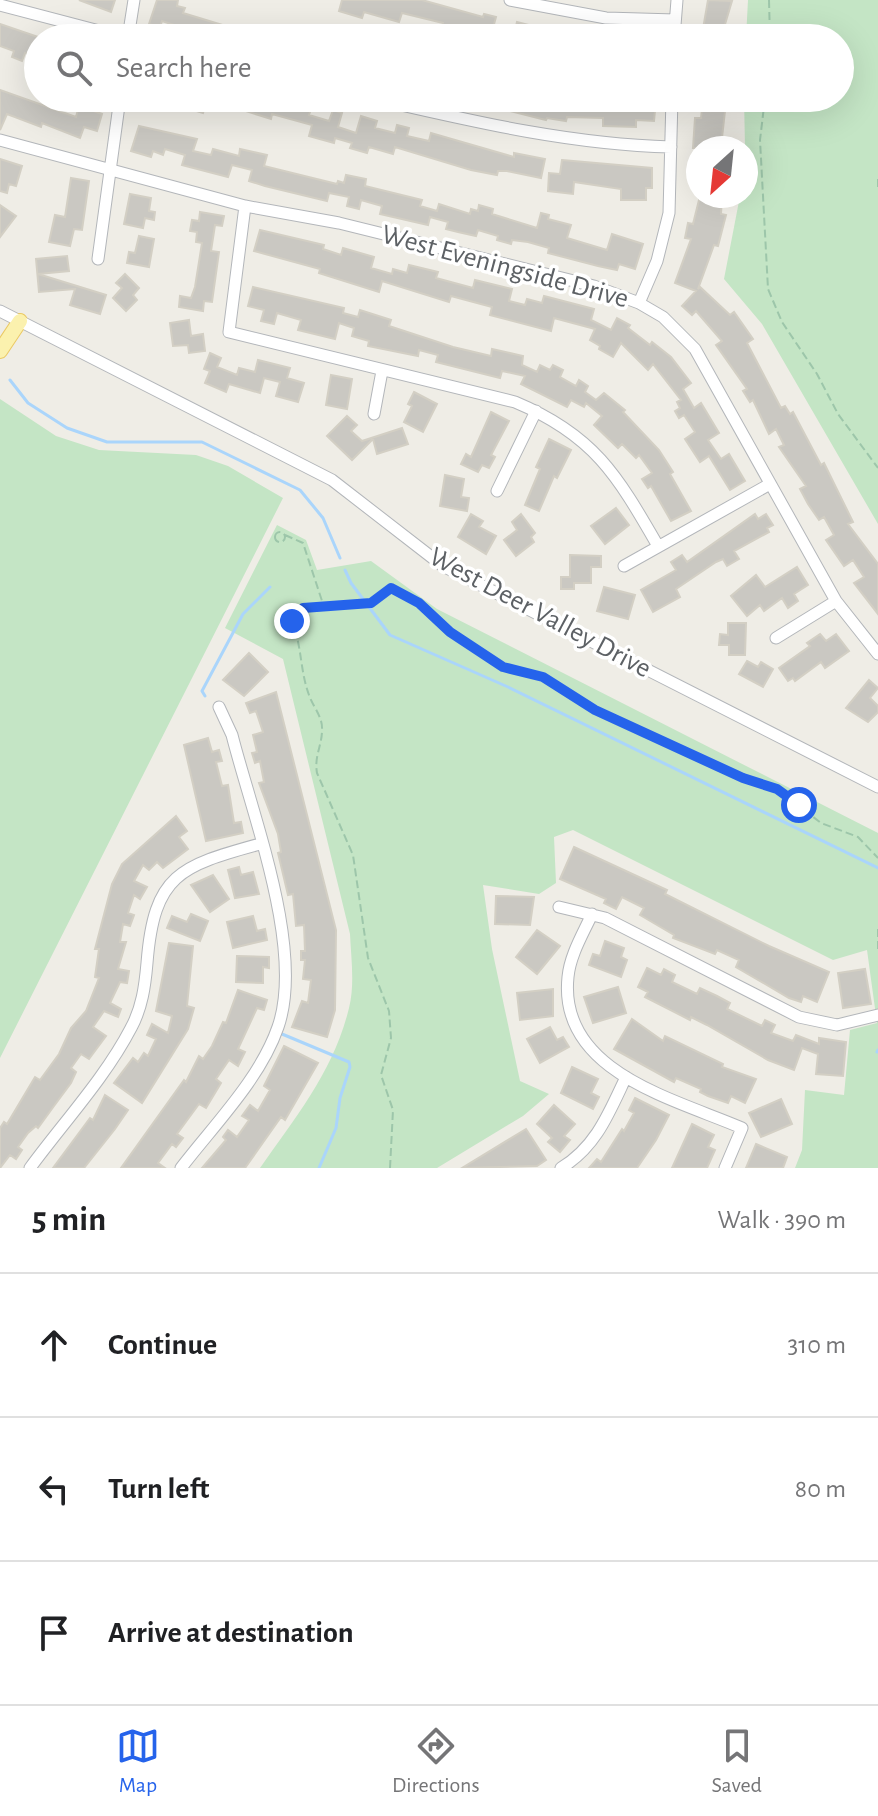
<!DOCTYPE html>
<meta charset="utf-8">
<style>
body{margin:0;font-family:"Alegreya Sans",sans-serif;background:#f2f2f2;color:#202124}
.compass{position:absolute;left:686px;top:136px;width:72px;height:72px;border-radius:50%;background:#fff;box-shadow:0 8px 32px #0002;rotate:207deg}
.stop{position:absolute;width:24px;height:24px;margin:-18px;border:6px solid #2563eb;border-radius:50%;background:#fff}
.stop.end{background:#2563eb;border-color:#fff;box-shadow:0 2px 8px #0008}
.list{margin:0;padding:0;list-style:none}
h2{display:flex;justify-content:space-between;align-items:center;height:104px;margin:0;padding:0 32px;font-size:34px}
h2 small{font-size:26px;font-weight:400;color:#757577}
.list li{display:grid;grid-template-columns:52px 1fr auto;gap:24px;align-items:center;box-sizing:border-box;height:144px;padding:0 32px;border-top:2px solid #e0e0e0}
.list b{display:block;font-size:30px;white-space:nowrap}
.list em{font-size:26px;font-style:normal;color:#757577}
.icon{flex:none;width:44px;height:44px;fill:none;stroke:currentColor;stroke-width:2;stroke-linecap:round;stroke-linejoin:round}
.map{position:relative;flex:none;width:878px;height:1168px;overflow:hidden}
.search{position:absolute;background:#fff;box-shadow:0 8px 32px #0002;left:24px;right:24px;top:24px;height:88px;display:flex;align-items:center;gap:20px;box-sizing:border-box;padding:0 28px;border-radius:44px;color:#757577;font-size:30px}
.sheet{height:536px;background:#fff}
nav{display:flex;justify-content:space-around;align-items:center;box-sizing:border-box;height:112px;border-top:2px solid #e0e0e0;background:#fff;font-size:22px;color:#757577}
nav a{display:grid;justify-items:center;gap:4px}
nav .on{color:#2563eb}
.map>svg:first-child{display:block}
</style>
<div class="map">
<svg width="878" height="1168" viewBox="0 0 878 1168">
<rect width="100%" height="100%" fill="#efede6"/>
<path fill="#c4e5c5" d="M748 0H878V524L762 324 724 279 740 196H746L744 98H840V38H746Z
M0 399 56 436 99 450 196 455 228 466 283 498 0 1058Z
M277 525 306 540 317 570 371 561 437 609 878 833V1168H795L802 1150 805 1090 844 1095 850 1030 877 1023 867 950 833 960 573 830 554 837 556 883 539 894 483 885 492 949 520 1081 549 1094 523 1116 437 1168H260C296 1117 334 1070 349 1008 355 985 351 957 350 934L283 659 225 628Z"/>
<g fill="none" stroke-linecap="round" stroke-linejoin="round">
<path stroke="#aad5fb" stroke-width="3" d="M10 380 28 403 67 428 107 442H202L300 490 323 518 340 558
M345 570 351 583 390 635 508 687 878 868
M205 696 202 691 243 614 270 587
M282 1034 349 1062 350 1067 340 1098 336 1128 319 1168
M877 1052 878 1050"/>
</g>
<path fill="#cac8c2" stroke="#d3cfc4" stroke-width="2" d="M79 0H115L111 12Z
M157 0H178L177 6 185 8 183 13 252 34 253 28 284 34 283 38H202L182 33 183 28 162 21 160 27 149 24Z
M342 0H422L483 17 484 14 496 17 493 28 514 34 517 22 548 30 546 38H477L441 28 443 23 402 13 399 22 364 12 362 18 339 11Z
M708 0 732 1 723 31 741 32V38H697L698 29H703Z
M0 24 38 37 35 56 25 53 22 61 12 57 14 51 0 46Z
M291 29 317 35V38H289Z
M0 90 76 117 79 106 102 114 97 131 84 127 80 138 42 123 41 127 7 114 0 130Z
M182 98H207L203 113 180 106Z
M214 98H247L262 102 263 98H283L312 106 309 115 329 121 333 110 342 113 338 127 356 133 361 116 377 121 375 128 395 133 397 125 409 128 407 136 429 141 431 133 514 157V153L545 159 541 178 507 171H498L497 175 471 170 395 147 393 154 369 147 367 153 350 148 352 143 335 138 334 143 309 136 312 125 272 114 271 119 214 101Z
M483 98H534L555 104 556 98 624 104 632 98 656 100 654 121 636 120V127L603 126V118L567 117 566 121 547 118 546 120 482 104Z
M703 100 726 102 722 138H727L726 148H693L695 118H701Z
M139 126 197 139 193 151 211 155 213 149 239 156 240 149 267 155 264 166 337 184 338 181 344 183 346 175 366 179 365 186 422 200 420 206 437 211 439 204 470 214 471 209 478 211 479 205 493 209 492 214 537 228 541 213 549 215 548 219 571 225 567 238 607 250 612 234 643 244 635 269 619 264 617 270 598 266 548 253 549 248 528 242 512 240 511 244 497 240 498 236 478 230 476 236 458 232 446 229 448 222 430 217 428 225 380 214 382 206 361 200 359 209 347 206 349 197 329 193 327 201 265 186 249 181 252 170 232 165 228 177 182 165 185 155 165 149 163 155 153 151 151 157 131 151Z
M0 159 22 166 16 186 9 184 7 193 0 191Z
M562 160 652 168V188H646V200H621V189L574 182 573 194 548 191 549 173 560 174Z
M71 178 89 181 82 230 74 229 70 246 49 242 55 215 65 217Z
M130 194 151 198 149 211 155 212 154 220 145 218 143 228 124 224Z
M700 196H722L721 214 726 215 718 246 714 245 698 289 700 287 730 315 734 312 753 339 747 343 781 408 785 406 790 414 793 412 821 465 824 463 853 522 848 524 878 564V614L854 583 864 577 853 560 844 566 826 540 834 535 824 517 819 520 808 504 800 489 806 486 779 447 784 445 776 429 769 434 753 400 750 402 743 391 747 389 716 345 722 341 696 311 692 315 682 306 696 291 675 283 691 239 685 238 688 223 693 224Z
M0 205 16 216 0 237Z
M200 212 224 216 222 226 215 225 211 251 219 252 212 302 204 301 203 311 179 307 180 296 191 298 195 287 202 243 196 242 197 232 190 231 192 220 199 221Z
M260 230 324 245 323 249 341 255 343 248 374 257 371 268 392 274 393 269 407 273 409 265 438 272 436 278 473 288 475 280 512 289 509 301 525 305 527 299 542 303 544 296 594 309 591 320 611 330 617 318 630 325 628 328 650 345 652 342 671 357 691 383 683 389 694 408 701 403 719 433 708 440 721 459 729 454 745 481 730 490 709 456 700 462 685 439 695 432 684 415 679 418 675 411 680 408 677 402 681 400 653 364 648 370 621 343 613 357 599 349 600 346 590 340 595 329 554 318 551 331 490 315 492 307 451 296 449 302 382 281 379 292 319 273 320 269 254 251Z
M139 236 154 239 149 267 127 263 129 252 135 253Z
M67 256 69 271 38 274 106 295 100 314 70 305 75 289 39 292 36 259Z
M125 274 139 288 133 295 137 300 126 311 113 298 122 288 116 283Z
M253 287 344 308 343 313 358 317 360 310 391 320 389 326 453 347 491 356 492 349 523 356 522 365 537 372 540 365 550 370 553 365 563 370 560 377 576 386 579 380 588 386 585 392 596 400 604 393 625 410 623 412 659 450 673 472 670 474 691 511 671 521 651 486 648 488 642 479 652 473 639 455 636 458 622 444 618 448 594 425 602 416 586 403 584 407 571 400 567 407 521 384 525 376 502 371 500 378 436 362 438 355 419 350 418 356 368 346 369 341 352 336 354 328 339 323 335 339 298 330 301 320 277 313 274 324 261 321 264 310 248 306Z
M189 320 191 336 203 334 205 351 189 353 188 345 173 346 170 323Z
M210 353 221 358 217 367 237 375 239 368 255 372 258 360 290 368 287 378 304 383 298 402 276 396 280 382 264 378 260 393 229 384 226 392 205 383 210 371 204 369Z
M331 375 352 379 347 409 326 405Z
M414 392 437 404 423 432 404 422 412 406 408 404Z
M491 412 509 421 491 455 495 457 489 468 482 465 478 472 461 464 466 454 471 457Z
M347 416 357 425 351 431 362 441 402 428 408 444 377 454 373 439 352 460 327 436Z
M549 439 571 450 557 478 554 476 539 511 525 505 540 469 536 467Z
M445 475 464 479 461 497 469 498 467 511 440 506Z
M616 508 629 525 605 544 591 526Z
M471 514 483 521 479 527 496 536 486 554 458 537Z
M521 514 535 533 531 537 534 542 516 556 504 540 517 530 512 522Z
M755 514 758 519 766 514 773 525 767 528 769 532 734 551 739 559 727 566 723 559 716 562 676 589 680 597 653 612 641 590 676 570 671 562 682 555 687 562Z
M570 555 601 556V567H591V583H574V589H561V577H570Z
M797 567 808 585 794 594 798 601 788 608 782 598 764 611 760 605 747 616 731 596 756 575 765 587Z
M604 587 635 595 628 619 597 611Z
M728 623H746L745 655H729V645H719L720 634 728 635Z
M820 634 826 641 836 634 849 651 825 668 821 662 795 681 793 678 788 681 779 668 810 646 807 643Z
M249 653 268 672 244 696 223 680Z
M747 661 758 667 761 662 773 669 763 687 739 674Z
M869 680 878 688 870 698 878 706V712L868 722 846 708Z
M276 692 336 930 335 1010 327 1037 292 1027 302 1001 308 1003 311 980 303 979 305 960H301V951H305L304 925 296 926 293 894 288 895 278 853 281 852 278 834 259 783 264 782 260 761 255 763 252 753 257 752 253 735 263 732 256 711 250 713 246 703Z
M208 738 212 752 219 750 222 761 216 762 222 786 228 785 234 823 241 822 243 833 206 841 184 745Z
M176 816 187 831 179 837 188 849 163 868 157 862 149 870 143 865 134 881 147 887 140 899 134 895 128 913 134 915 130 926 123 924 120 942H126L118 969 129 971 127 983 120 982 110 1003 121 1009 118 1017 104 1011 93 1027 106 1036 89 1059 81 1054 71 1068 76 1072 71 1083 54 1106 38 1128 36 1126 28 1133 18 1147 22 1150 16 1159 10 1155 0 1168V1128L4 1122 7 1124 35 1077 40 1080 59 1054 71 1028 86 1011 99 978 95 977 99 949H95L112 884 122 864Z
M574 847 641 878 667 890 665 894 769 946 829 972 817 1002 803 996 801 1002 789 998 736 967 739 960 717 950 715 954 673 938 674 935 640 915 644 908 622 897 616 909 604 903 606 899 560 879Z
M239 867 241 875 253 872 259 894 235 898 228 870Z
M213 875 229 899 210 912 191 885Z
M496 896 534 897 530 925 495 924Z
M191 914 208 921 200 941 167 928 172 916 187 922Z
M253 916 257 931 265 929 267 940 233 948 227 922Z
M537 930 560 946 537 974 516 957Z
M605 941 624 948 621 957 627 960 621 977 589 965 593 954 600 956Z
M169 943 193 946 187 1006 194 1008 188 1029 142 1103 114 1083 133 1058 138 1062 144 1053 148 1056 156 1039 147 1035 152 1024 168 1033 172 1016 156 1011Z
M237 956 269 957V968L263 967V983L236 982Z
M647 968 661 975 664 969 675 975 672 982 697 994 700 988 717 996 730 1003 727 1009 762 1026 765 1020 775 1025 771 1033 793 1041 796 1035 819 1044V1038L846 1042 843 1076 816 1074 818 1054 802 1048 794 1070 768 1060 707 1025 691 1017 690 1020 645 997 648 992 638 987Z
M865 969 871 1004 843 1008 838 973Z
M618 987 626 1013 593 1023 584 997Z
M553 989V1016L520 1020 517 993Z
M238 990 267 1000 264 1010 257 1008 238 1049 245 1052 238 1066 229 1060 216 1079 221 1083 206 1108 199 1104 177 1134 183 1138 176 1147 172 1144 158 1163 165 1168H121L184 1080 186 1082 199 1056 203 1059 212 1046 223 1022 226 1023Z
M632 1019 663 1041 665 1036 723 1064 722 1067 756 1079 745 1103 731 1096 728 1103 708 1096 700 1092 701 1089 676 1078 674 1082 614 1049Z
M550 1027 557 1040 563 1037 569 1047 540 1063 527 1039Z
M284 1046 318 1063 285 1120 281 1117 245 1168H202L226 1140 223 1137 228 1130 237 1137 249 1120 242 1116 250 1105 258 1111 270 1090 264 1086Z
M572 1067 598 1079 591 1093 599 1097 593 1109 561 1093Z
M105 1095 128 1110 115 1129 84 1168H53L90 1118 93 1120Z
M635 1098 669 1115 656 1140 637 1168H589L597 1159 601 1162 622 1129 624 1131 634 1113 629 1110Z
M781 1099 792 1124 761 1137 749 1113Z
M554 1105 575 1124 564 1136 570 1140 560 1152 548 1142 552 1138 537 1124Z
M692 1124 714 1135 708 1147 715 1150 707 1168H672Z
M526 1129 546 1160 537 1166 462 1168Z
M756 1144 787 1157 783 1168H746Z"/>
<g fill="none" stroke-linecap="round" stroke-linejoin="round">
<g stroke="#b3b6ba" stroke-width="13">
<path id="minor" d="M510 0 606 18 675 20
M0 5 126 38
M128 38 134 0
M674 38 677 0
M371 98C472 121 566 144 671 147
M0 140 245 206 339 223 594 286 639 303 663 317 695 349 836 601 878 654
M245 206 229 332 515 402C594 435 617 475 658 546
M98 259 120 98
M639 303 657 261 669 213 672 98
M0 311 332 480 443 566 878 787
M374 414 382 371
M497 491 536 411
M624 566 770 484
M776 638 836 601
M559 907 605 918 799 1017 837 1025 878 1015
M592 914C583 934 570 955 568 977 558 1072 675 1099 742 1128L725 1168
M30 1168C63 1123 105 1078 131 1028 142 1008 145 986 147 963 154 874 180 866 260 844
M181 1168C214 1125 260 1079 278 1027 305 950 252 814 232 735L219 707
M561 1168C596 1147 609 1113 626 1077"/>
</g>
<g stroke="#ebc963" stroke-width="16">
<path id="major" d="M0 351 20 321"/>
</g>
<path stroke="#9dc6aa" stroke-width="2" stroke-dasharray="8 4" stroke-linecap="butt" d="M769 0 770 38
M765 98 760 140 768 289 782 322 817 374 838 414 878 468
M878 179V189
M275 537a5 5 0 1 1 10 0a5 5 0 1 1-10 0Z
M285 535 303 543 323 604
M878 929V949
M390 1168 393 1110 381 1075 391 1038 389 1011 368 958 353 855 317 773C314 756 322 746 322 730 323 717 313 707 309 695 300 671 302 646 292 621L303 608 371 603 391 588 419 603 463 642 503 667 543 677 595 710 639 729 666 745 777 789 821 823 858 837 878 858"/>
<use href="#minor" stroke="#fff" stroke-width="11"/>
<use href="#major" stroke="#fbf1ae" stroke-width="14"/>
</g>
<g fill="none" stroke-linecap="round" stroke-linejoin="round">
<path stroke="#2563eb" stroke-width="10" d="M292 621 303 608 371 603 391 588 419 603 450 632 503 667 543 677 595 710 743 778 777 789 799 805"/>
</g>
<g text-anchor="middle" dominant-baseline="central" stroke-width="7" stroke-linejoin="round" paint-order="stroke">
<g font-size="28" fill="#5d6165" stroke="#fff">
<text transform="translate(505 267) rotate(15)">West Eveningside Drive</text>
<text transform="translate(540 613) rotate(28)">West Deer Valley Drive</text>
</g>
</g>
</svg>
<svg class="compass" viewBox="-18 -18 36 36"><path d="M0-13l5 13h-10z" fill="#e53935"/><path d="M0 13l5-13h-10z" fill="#757577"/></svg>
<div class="stop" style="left:799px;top:805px"></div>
<div class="stop end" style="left:292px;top:621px"></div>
<div class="search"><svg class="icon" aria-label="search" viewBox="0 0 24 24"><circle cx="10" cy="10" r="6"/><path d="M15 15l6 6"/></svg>Search here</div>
</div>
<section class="sheet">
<h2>5 min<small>Walk · 390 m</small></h2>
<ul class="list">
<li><svg class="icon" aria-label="ahead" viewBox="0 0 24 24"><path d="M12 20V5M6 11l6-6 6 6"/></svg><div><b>Continue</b></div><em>310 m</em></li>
<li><svg class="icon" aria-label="left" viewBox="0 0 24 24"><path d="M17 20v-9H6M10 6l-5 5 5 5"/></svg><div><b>Turn left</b></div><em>80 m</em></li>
<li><svg class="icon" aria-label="arrive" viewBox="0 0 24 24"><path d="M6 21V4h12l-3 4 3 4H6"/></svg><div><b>Arrive at destination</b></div></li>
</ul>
</section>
<nav>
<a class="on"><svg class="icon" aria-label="map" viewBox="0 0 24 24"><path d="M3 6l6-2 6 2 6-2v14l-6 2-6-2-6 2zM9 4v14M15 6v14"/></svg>Map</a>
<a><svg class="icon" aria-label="directions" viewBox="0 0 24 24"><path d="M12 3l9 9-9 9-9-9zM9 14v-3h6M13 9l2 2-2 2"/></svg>Directions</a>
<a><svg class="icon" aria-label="saved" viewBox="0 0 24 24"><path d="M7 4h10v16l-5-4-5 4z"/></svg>Saved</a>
</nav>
